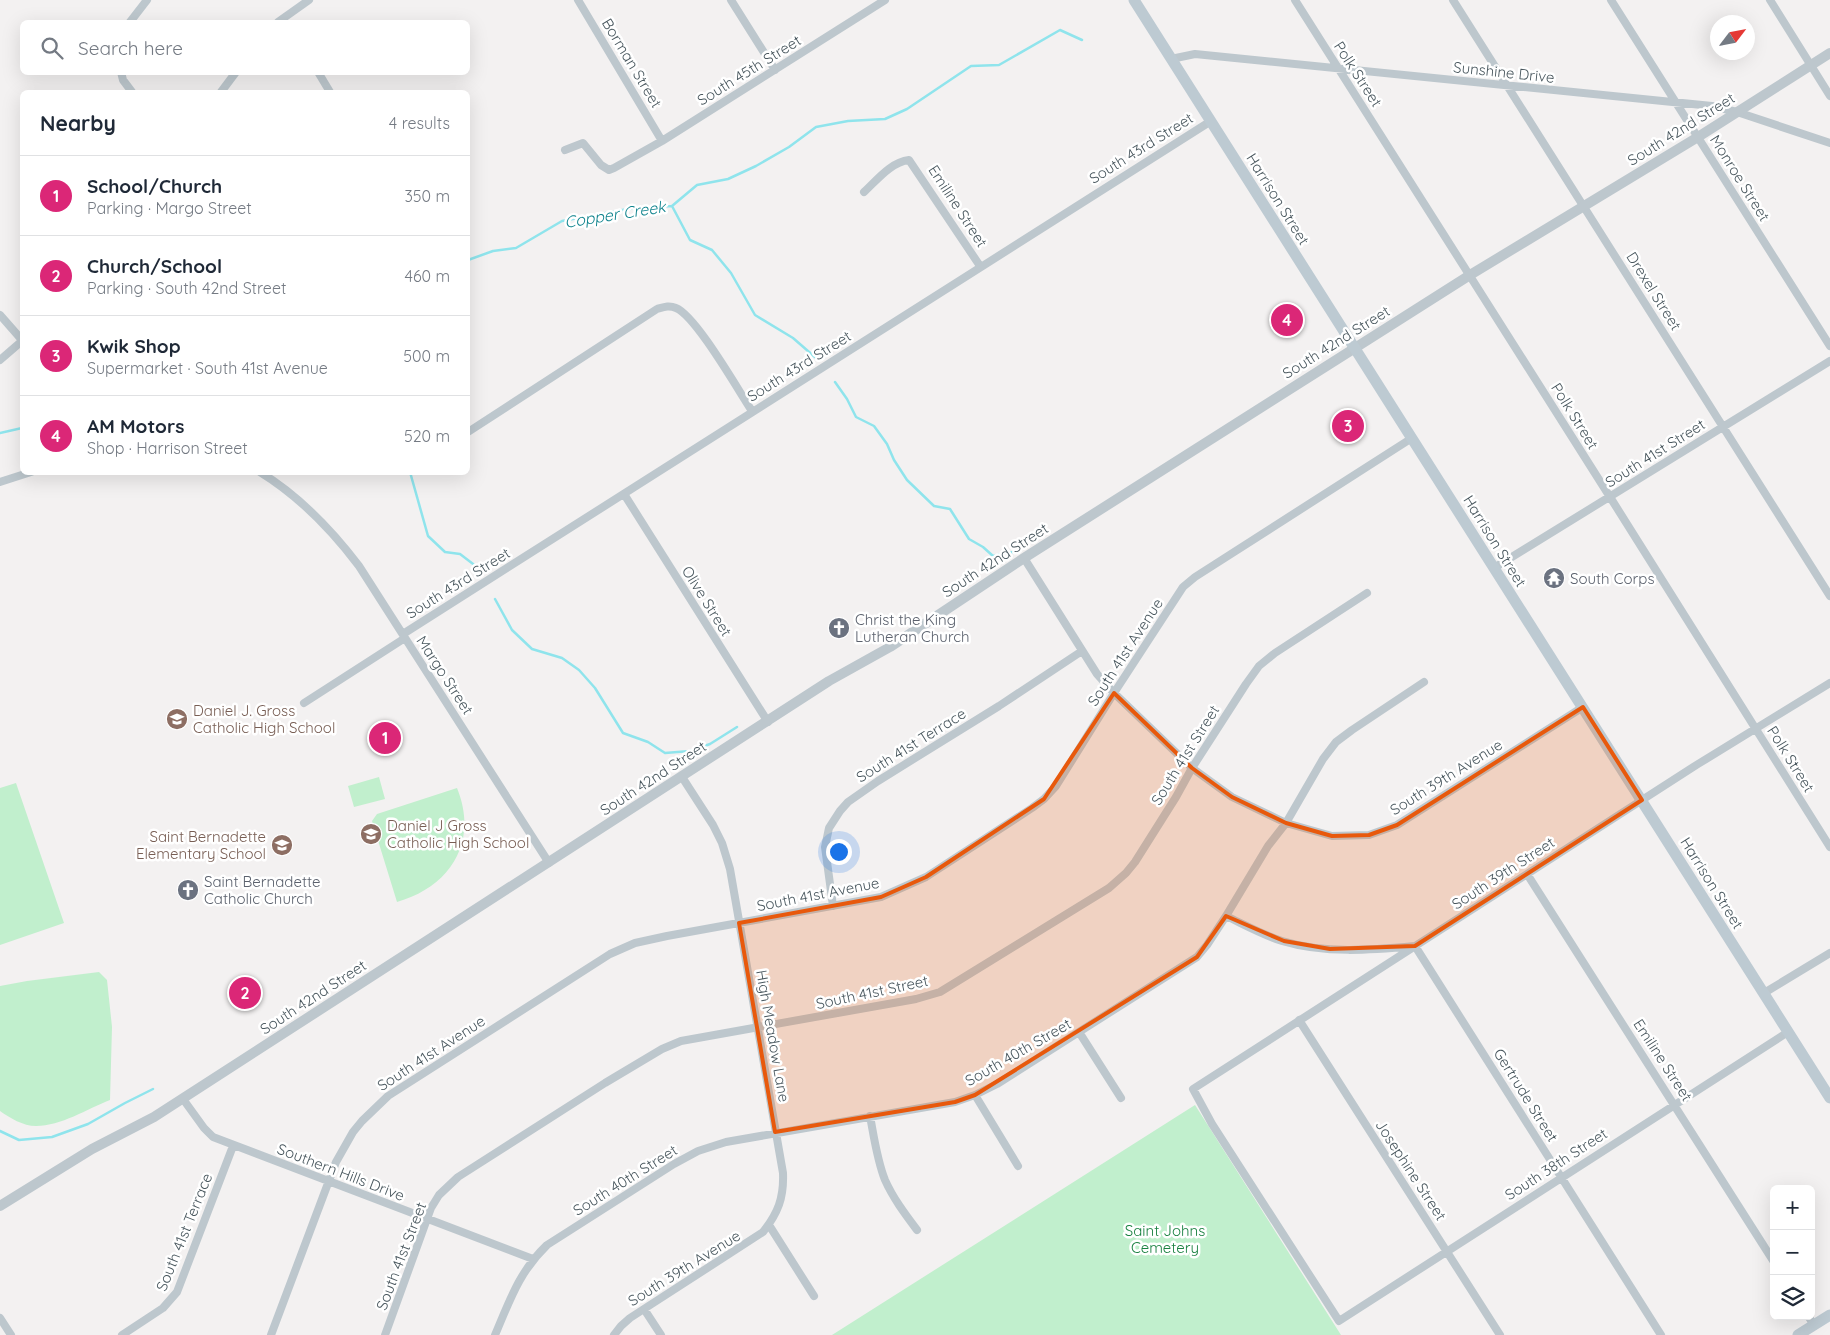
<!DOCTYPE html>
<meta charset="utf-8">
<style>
body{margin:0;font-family:Quicksand,sans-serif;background:#f2f2f3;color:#1f2937}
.controls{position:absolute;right:15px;bottom:15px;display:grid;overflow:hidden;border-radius:8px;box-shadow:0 5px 20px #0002}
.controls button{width:45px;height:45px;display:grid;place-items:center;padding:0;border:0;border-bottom:1px solid #e0e1e3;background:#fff;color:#1f2937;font:25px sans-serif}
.compass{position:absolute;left:1710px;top:15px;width:45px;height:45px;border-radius:50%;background:#fff;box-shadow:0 5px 20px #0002;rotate:58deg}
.you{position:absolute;left:838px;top:851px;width:18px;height:18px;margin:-12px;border:4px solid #fff;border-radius:50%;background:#1a73e8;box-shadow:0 0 0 8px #1a73e833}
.badge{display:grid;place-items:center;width:32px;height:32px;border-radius:50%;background:#db2777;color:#fff;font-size:16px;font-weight:700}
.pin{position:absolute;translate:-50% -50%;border:2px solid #fff;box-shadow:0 1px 5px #0006}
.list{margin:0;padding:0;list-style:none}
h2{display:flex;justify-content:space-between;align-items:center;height:65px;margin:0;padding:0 20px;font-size:21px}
h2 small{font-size:16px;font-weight:400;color:#747a83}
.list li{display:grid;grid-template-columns:32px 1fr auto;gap:15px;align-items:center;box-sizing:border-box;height:80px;padding:0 20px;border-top:1px solid #e0e1e3}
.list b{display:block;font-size:19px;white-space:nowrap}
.list p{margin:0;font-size:16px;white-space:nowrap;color:#747a83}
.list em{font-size:16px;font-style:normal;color:#747a83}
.icon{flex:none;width:28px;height:28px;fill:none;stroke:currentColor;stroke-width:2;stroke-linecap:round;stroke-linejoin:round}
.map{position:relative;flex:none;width:1830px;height:1335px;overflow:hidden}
.search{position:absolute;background:#fff;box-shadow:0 5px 20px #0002;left:20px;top:20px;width:450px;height:55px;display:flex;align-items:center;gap:12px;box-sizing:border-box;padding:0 18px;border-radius:8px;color:#747a83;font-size:19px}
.panel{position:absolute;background:#fff;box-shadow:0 5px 20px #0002;left:20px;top:90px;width:450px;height:385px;border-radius:8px}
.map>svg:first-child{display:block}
</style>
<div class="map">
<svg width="1830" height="1335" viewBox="0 0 1830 1335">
<rect width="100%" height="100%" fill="#f3f1f1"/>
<path fill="#c1efcd" d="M379 777 385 799 354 807 348 786Z
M16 783 64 923 0 945V788Z
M457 788C479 842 450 887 397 902L372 821 377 814Z
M99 972 107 980 112 1027 110 1100C87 1109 61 1126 36 1126 23 1126 10 1118 0 1111V986L27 981Z
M1195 1105 1341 1335H832Z"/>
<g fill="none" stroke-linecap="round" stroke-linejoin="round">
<path stroke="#8fe4ec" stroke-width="2.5" d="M672 206 690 240 712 250 731 273 755 315 793 338 816 358
M468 260 493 251 516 248 562 221 628 209 672 206 697 185 728 179 756 166 789 147 816 127 848 121 885 119 907 109 971 66 999 65 1060 30 1082 40
M835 382 847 399 856 417 874 426 887 444 894 460 907 480 934 506 950 509 969 539 983 547 993 556 1013 552
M0 433 22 428
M410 472 428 536 445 552 460 554 477 567
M495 599 512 630 532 649 562 658 579 670 595 688 623 733 648 742 665 753 690 751 710 744 737 727
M0 1131 19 1140 52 1137 88 1124 125 1103 153 1089"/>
<path stroke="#bdc7cd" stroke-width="8" d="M578 0 662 141
M731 0 775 70
M1295 0 1610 497 1830 847
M1453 0 1830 596
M1611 0 1830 346
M1770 0 1830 96
M130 22 147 0
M278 22 309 0
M1171 59 1195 54 1712 106 1737 112 1830 143
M121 72 123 80 132 92
M318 72 330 92
M221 92 236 72
M565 150 583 143 601 165 609 170 614 168 662 141 885 0
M864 192C877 180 891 162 909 160L980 266
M0 315 22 340
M0 360 22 341
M468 432 657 309C664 307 669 305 676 308 696 316 738 390 752 411
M260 472C299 496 331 529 359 566L549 863
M0 482 31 472
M624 494 768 722
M1024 558 1097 674 1114 693 1192 768 1232 797 1286 823 1332 836 1369 835 1397 825 1583 707
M1494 568 1830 361
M403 634 1211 121
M304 703 405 638
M1527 874 1774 1262
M833 906 825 847 829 828 840 811 848 802 878 781 999 706 1082 651
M1226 916C1245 925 1263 935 1282 941 1325 954 1371 950 1415 946L1661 1335
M1764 993 1830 953
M1299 1020 1500 1335
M1079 1032 1121 1098
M1788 1032 1339 1321 1212 1124 1193 1089 1698 764 1830 683
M975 1095 1018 1166
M183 1099 204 1128 213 1137 533 1259
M870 1116C874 1137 877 1160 885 1180 893 1198 905 1214 917 1230
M769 1225 814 1296
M644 1309 661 1335
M1808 1316 1814 1325
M0 1318 11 1335
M122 1335 163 1308 177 1292 233 1146
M271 1335 336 1162 353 1132 362 1121 388 1096 610 954 635 943 667 936 881 897 926 877 1032 808 1044 799 1056 786 1114 693 1183 587 1195 577 1412 438
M385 1335 431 1208 439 1195 458 1177 605 1083 662 1049 681 1041 916 999 940 992 1109 888 1126 873 1135 862 1176 797 1192 768 1246 684 1259 666 1275 653 1367 593
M495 1335C510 1300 519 1272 547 1245L674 1164 698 1151 726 1142 955 1102 975 1095 997 1084 1197 957 1207 945 1226 916 1268 846 1286 823 1323 759 1336 742 1352 730 1424 682
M614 1335 621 1326 630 1318 763 1232C778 1213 784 1198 783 1173L730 869 722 843 713 825 682 777"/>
<path stroke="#bdc7cd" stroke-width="10" d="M0 1206 92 1149 154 1117 829 681 890 647 1024 558 1355 348 1470 275 1698 137 1830 53"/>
<path stroke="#bdcad2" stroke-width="11" d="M1134 0 1830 1098
M1798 1335 1830 1315"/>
</g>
<path fill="#e8590c" fill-opacity="0.2" stroke="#e8590c" stroke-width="4" stroke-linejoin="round" d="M1114 693 1192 768 1232 797 1286 823 1332 836 1369 835 1397 825 1583 707 1642 800 1415 946 1330 949 1284 941 1226 916 1197 957 975 1095 955 1102 775 1132 739 923 881 897 926 877 1044 799Z"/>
<defs>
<g id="temple-disc" transform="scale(1.125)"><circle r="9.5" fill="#6b7280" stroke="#fff"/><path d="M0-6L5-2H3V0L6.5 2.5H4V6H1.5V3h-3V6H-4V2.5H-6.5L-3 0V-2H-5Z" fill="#fff"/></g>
<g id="church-disc" transform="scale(1.125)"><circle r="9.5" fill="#6b7280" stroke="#fff"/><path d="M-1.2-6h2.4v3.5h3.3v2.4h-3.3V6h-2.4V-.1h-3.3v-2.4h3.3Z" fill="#fff"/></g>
<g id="school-disc" transform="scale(1.125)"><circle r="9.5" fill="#8d6e63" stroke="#fff"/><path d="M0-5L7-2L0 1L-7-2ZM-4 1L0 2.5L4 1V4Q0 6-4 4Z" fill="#fff"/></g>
</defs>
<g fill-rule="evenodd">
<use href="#temple-disc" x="1554" y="578"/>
<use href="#church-disc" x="839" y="628"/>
<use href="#school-disc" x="177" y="719"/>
<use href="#school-disc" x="371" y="834"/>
<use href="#school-disc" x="282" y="845"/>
<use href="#church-disc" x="188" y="890"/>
</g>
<g text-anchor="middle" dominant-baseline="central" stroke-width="5" stroke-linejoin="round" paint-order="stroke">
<g font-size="15" fill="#49575e" stroke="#fff">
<text transform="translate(632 63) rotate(59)">Borman Street</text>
<text transform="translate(749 70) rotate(-32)">South 45th Street</text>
<text transform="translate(1504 72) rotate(6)">Sunshine Drive</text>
<text transform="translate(1358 74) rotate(57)">Polk Street</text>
<text transform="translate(1681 129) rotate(-32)">South 42nd Street</text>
<text transform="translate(1141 148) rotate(-32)">South 43rd Street</text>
<text transform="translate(1740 178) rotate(58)">Monroe Street</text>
<text transform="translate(1278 199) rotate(58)">Harrison Street</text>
<text transform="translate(958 206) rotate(57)">Emiline Street</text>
<text transform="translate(1654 291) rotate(58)">Drexel Street</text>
<text transform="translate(1336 342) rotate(-32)">South 42nd Street</text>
<text transform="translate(799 366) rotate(-32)">South 43rd Street</text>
<text transform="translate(1575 416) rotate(58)">Polk Street</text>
<text transform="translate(1655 453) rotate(-32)">South 41st Street</text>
<text transform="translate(1495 541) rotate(58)">Harrison Street</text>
<text transform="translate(995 560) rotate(-33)">South 42nd Street</text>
<text transform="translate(458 583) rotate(-32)">South 43rd Street</text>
<text transform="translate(707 601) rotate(58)">Olive Street</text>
<text transform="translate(1125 652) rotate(-57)">South 41st Avenue</text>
<text transform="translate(445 675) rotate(57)">Margo Street</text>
<text transform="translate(911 745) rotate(-32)">South 41st Terrace</text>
<text transform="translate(1185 755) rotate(-58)">South 41st Street</text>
<text transform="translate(1791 759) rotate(58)">Polk Street</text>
<text transform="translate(1446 777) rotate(-32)">South 39th Avenue</text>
<text transform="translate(653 778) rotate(-33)">South 42nd Street</text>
<text transform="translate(1503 873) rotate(-33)">South 39th Street</text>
<text transform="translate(1712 883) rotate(58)">Harrison Street</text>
<text transform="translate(818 894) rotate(-11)">South 41st Avenue</text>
<text transform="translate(872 992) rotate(-12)">South 41st Street</text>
<text transform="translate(313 997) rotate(-33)">South 42nd Street</text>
<text transform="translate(773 1036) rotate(80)">High Meadow Lane</text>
<text transform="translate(1018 1052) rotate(-30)">South 40th Street</text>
<text transform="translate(431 1053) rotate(-33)">South 41st Avenue</text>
<text transform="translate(1663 1060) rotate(57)">Emiline Street</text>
<text transform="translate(1526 1095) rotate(58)">Gertrude Street</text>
<text transform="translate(1556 1164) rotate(-33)">South 38th Street</text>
<text transform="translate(1411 1170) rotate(57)">Josephine Street</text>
<text transform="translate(341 1172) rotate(21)">Southern Hills Drive</text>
<text transform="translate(625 1180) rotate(-32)">South 40th Street</text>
<text transform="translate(184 1232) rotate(-68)">South 41st Terrace</text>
<text transform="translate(401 1256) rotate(-69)">South 41st Street</text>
<text transform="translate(684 1268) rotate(-32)">South 39th Avenue</text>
</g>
<g font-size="15" fill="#5b616d" stroke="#fff" text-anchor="start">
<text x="1570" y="578">South Corps</text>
<text x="855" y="619">Christ the King<tspan x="855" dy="17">Lutheran Church</tspan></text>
<text x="204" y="881">Saint Bernadette<tspan x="204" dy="17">Catholic Church</tspan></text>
</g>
<g font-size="15" fill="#785e54" stroke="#fff" text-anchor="start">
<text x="193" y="710">Daniel J. Gross<tspan x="193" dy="17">Catholic High School</tspan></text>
<text x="387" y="825">Daniel J Gross<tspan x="387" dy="17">Catholic High School</tspan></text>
<text x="266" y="836" text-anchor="end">Saint Bernadette<tspan x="266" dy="17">Elementary School</tspan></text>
</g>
<g font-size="15" fill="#198140" stroke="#fff">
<text x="1165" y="1230">Saint Johns<tspan x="1165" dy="17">Cemetery</tspan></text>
</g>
<g font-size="16" font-style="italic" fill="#0f838d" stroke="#fff">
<text transform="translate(615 214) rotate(-9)">Copper Creek</text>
</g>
</g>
</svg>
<div class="controls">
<button>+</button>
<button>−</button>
<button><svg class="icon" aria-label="layers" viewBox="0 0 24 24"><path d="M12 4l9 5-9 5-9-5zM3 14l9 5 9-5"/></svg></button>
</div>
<svg class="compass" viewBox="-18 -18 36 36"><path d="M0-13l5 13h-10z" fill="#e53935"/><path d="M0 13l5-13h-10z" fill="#747a83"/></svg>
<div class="you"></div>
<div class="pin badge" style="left:385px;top:738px">1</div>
<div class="pin badge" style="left:245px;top:993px">2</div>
<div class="pin badge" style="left:1348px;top:426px">3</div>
<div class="pin badge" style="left:1287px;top:320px">4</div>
<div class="search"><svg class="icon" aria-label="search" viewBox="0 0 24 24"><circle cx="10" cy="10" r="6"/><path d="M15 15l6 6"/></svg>Search here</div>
<section class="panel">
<h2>Nearby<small>4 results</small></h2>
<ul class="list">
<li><span class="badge">1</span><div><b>School/Church</b><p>Parking · Margo Street</p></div><em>350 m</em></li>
<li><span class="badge">2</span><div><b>Church/School</b><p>Parking · South 42nd Street</p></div><em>460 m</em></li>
<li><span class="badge">3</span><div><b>Kwik Shop</b><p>Supermarket · South 41st Avenue</p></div><em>500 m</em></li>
<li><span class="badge">4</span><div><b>AM Motors</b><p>Shop · Harrison Street</p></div><em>520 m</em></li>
</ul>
</section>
</div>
